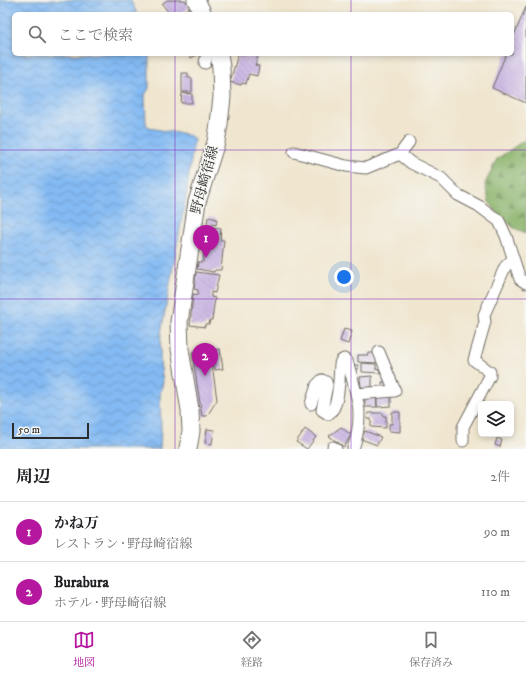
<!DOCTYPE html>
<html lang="ja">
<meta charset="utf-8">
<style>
body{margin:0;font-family:"IM FELL DW Pica","Noto Serif JP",serif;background:#f2f2f2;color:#202124}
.controls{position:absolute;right:12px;bottom:12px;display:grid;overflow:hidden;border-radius:6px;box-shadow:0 2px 6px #0003}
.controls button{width:36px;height:36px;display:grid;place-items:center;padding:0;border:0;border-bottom:1px solid #e0e0e0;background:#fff;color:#202124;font:20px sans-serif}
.scale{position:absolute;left:12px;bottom:10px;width:77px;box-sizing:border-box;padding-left:4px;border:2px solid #2b2b2b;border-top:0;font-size:11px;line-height:14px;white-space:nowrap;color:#2b2b2b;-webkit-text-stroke:3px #f6f6f2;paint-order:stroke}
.you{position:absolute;left:344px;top:277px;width:14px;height:14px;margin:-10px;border:3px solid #fff;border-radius:50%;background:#1a73e8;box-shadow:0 0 0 6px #1a73e833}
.badge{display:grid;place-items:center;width:26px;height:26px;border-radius:50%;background:#b5179e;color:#fff;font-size:13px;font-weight:700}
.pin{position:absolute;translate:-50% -33px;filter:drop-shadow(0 1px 2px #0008)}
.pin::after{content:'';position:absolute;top:21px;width:14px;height:12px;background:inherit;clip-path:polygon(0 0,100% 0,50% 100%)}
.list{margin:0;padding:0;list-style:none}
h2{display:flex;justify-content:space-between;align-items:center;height:52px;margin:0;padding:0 16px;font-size:17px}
h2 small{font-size:13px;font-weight:400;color:#757577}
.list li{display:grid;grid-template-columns:26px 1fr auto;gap:12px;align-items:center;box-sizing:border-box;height:60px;padding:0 16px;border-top:1px solid #e0e0e0}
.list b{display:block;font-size:15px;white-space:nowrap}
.list p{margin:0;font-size:13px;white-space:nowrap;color:#757577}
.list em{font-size:13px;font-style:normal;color:#757577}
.icon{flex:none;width:22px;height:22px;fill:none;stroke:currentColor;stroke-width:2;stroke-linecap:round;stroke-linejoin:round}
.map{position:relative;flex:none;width:526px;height:449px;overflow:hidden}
.search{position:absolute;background:#fff;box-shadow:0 2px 6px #0003;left:12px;right:12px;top:12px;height:44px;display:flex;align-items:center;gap:10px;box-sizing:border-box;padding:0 14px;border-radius:6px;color:#757577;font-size:15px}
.sheet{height:172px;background:#fff}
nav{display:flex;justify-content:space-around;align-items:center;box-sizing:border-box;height:56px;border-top:1px solid #e0e0e0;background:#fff;font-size:11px;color:#757577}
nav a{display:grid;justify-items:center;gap:2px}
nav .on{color:#b5179e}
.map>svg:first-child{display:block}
</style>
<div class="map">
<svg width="526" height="449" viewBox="0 0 526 449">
<defs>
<pattern id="forest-firs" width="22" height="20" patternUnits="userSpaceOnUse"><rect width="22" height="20" fill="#8ab36a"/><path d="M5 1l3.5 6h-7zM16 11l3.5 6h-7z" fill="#719257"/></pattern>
<pattern id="water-waves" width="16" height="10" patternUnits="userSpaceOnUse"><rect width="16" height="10" fill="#83baf3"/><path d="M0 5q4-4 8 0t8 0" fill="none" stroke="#6b97c5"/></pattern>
<pattern id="building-back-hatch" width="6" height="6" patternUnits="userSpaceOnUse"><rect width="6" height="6" fill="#c3abe1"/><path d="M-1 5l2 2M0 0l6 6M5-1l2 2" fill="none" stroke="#9f8bb7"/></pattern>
</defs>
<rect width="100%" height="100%" fill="#f6f6f2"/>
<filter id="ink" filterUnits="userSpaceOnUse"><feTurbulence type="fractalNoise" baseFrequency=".025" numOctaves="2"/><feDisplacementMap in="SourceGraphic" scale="8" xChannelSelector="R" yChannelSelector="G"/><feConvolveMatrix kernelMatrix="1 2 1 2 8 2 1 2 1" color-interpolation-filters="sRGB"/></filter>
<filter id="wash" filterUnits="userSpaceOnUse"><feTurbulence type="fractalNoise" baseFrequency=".012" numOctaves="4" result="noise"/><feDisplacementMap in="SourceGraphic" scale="16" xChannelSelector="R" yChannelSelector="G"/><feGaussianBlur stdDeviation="0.9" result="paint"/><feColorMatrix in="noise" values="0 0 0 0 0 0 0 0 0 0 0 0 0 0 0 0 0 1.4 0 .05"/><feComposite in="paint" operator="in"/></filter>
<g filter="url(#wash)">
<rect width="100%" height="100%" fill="#f0e6cf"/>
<path fill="url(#forest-firs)" stroke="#5a6f4a" d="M526 139V233L514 228 500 216 489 202 485 184 497 159Z"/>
<path fill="url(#water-waves)" stroke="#57728f" d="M0 0H131L137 14H14V54H149V88L145 95 146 123 149 128 189 135 194 139 185 202 161 333 160 362 163 382 160 394 161 429 160 449H0Z"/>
<g id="blocks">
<path fill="url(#building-back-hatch)" d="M167 0H185L190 7 180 14H170L162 4Z
M526 7V103L492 88 506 54H512V40Z
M191 9 195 14H184Z
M189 54H199L191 58Z
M238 54H251L258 56 255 65 259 66 257 76 249 74 246 84 242 83 241 85 230 82Z
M182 73H188V78H192V92H182Z
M182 93 192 94V103H181Z
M208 217 217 219 216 225 207 223Z
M209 227 221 228 220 240H224L221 270H215L214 272 197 269 198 262H203L204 250H207Z
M196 272 219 275 215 293 211 292V297L215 298 212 320H210L209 324H205V327L190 325 193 294 198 295V290L194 289Z
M344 329 352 331 348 344 340 341Z
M210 349 217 400 207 416H202L192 352Z
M220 349 223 369 215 370 213 350Z
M368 353H375L378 363 358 362V355H368Z
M362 363 376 364V369L380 370V373L362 372Z
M354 365H358V370H354Z
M372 376V387H370V391H363V387H361L360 377Z
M382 382H387L388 388 383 389Z
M391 394V406L377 407V396Z
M365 395H376L377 407H365Z
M392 412H400V432L389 431V424H392Z
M368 413H383V416H386V428L371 427V419H367Z
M341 427 351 435 344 447 329 436Z
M207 429 214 430 212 444 205 443Z
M305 429 316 437 307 449 296 442Z
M365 431 381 437 377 445 361 439Z
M497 438 502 440 500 447 495 445Z"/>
</g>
</g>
<g filter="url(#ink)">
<use href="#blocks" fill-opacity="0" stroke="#706c64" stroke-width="1"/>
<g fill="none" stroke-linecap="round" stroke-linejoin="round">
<g stroke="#706c64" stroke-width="13">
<path id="street" d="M205 63 207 54
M294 152 346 166 366 168 400 154 409 142
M400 154 411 163 441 178 458 195 479 206 499 221 506 236 520 279 526 283
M356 394 395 391 379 352
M311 404 317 385 322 380 326 382 327 385 322 410 328 414C340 408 339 376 340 364L341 361 344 359 347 361C357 395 365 414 353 449
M463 441V427L490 376V372L474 360 485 322 484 315 505 267 513 259
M333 447 336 449"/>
</g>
<g stroke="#706c64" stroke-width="19">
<path id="primary" d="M196 0 203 14
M188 449 191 431 190 410 180 349 179 322 197 202 216 142 219 124 222 97 221 67 219 54"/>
</g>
<use href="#street" stroke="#fff" stroke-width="11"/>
<use href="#primary" stroke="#fff" stroke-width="17"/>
</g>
</g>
<path fill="none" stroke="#7b2cbf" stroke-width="1" stroke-opacity="0.55" d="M175 0V14M351 0V14M175 54V449M351 54V449M0 150H526M0 299H526"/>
<g text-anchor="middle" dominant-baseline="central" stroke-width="3" stroke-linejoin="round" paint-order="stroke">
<g font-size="14" fill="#2b2b2b" stroke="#f6f6f2">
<text transform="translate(205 180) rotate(-75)">野母崎宿線</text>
</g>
</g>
</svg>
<div class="controls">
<button><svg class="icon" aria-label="layers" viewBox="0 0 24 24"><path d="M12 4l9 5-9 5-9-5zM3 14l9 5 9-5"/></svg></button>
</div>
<div class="scale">50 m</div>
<div class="you"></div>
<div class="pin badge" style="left:206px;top:258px">1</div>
<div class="pin badge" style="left:205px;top:376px">2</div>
<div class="search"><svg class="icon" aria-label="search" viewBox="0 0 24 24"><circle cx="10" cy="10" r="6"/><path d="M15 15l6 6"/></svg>ここで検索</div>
</div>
<section class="sheet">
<h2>周辺<small>2件</small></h2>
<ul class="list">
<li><span class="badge">1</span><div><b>かね万</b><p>レストラン · 野母崎宿線</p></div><em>90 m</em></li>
<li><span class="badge">2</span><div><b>Burabura</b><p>ホテル · 野母崎宿線</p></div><em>110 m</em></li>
</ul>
</section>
<nav>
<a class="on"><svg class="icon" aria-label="map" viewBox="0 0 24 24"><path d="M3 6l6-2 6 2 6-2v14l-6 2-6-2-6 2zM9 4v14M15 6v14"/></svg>地図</a>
<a><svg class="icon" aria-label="directions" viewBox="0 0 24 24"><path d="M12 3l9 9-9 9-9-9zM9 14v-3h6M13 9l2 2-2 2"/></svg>経路</a>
<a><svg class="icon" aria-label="saved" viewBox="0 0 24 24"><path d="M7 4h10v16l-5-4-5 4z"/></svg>保存済み</a>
</nav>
